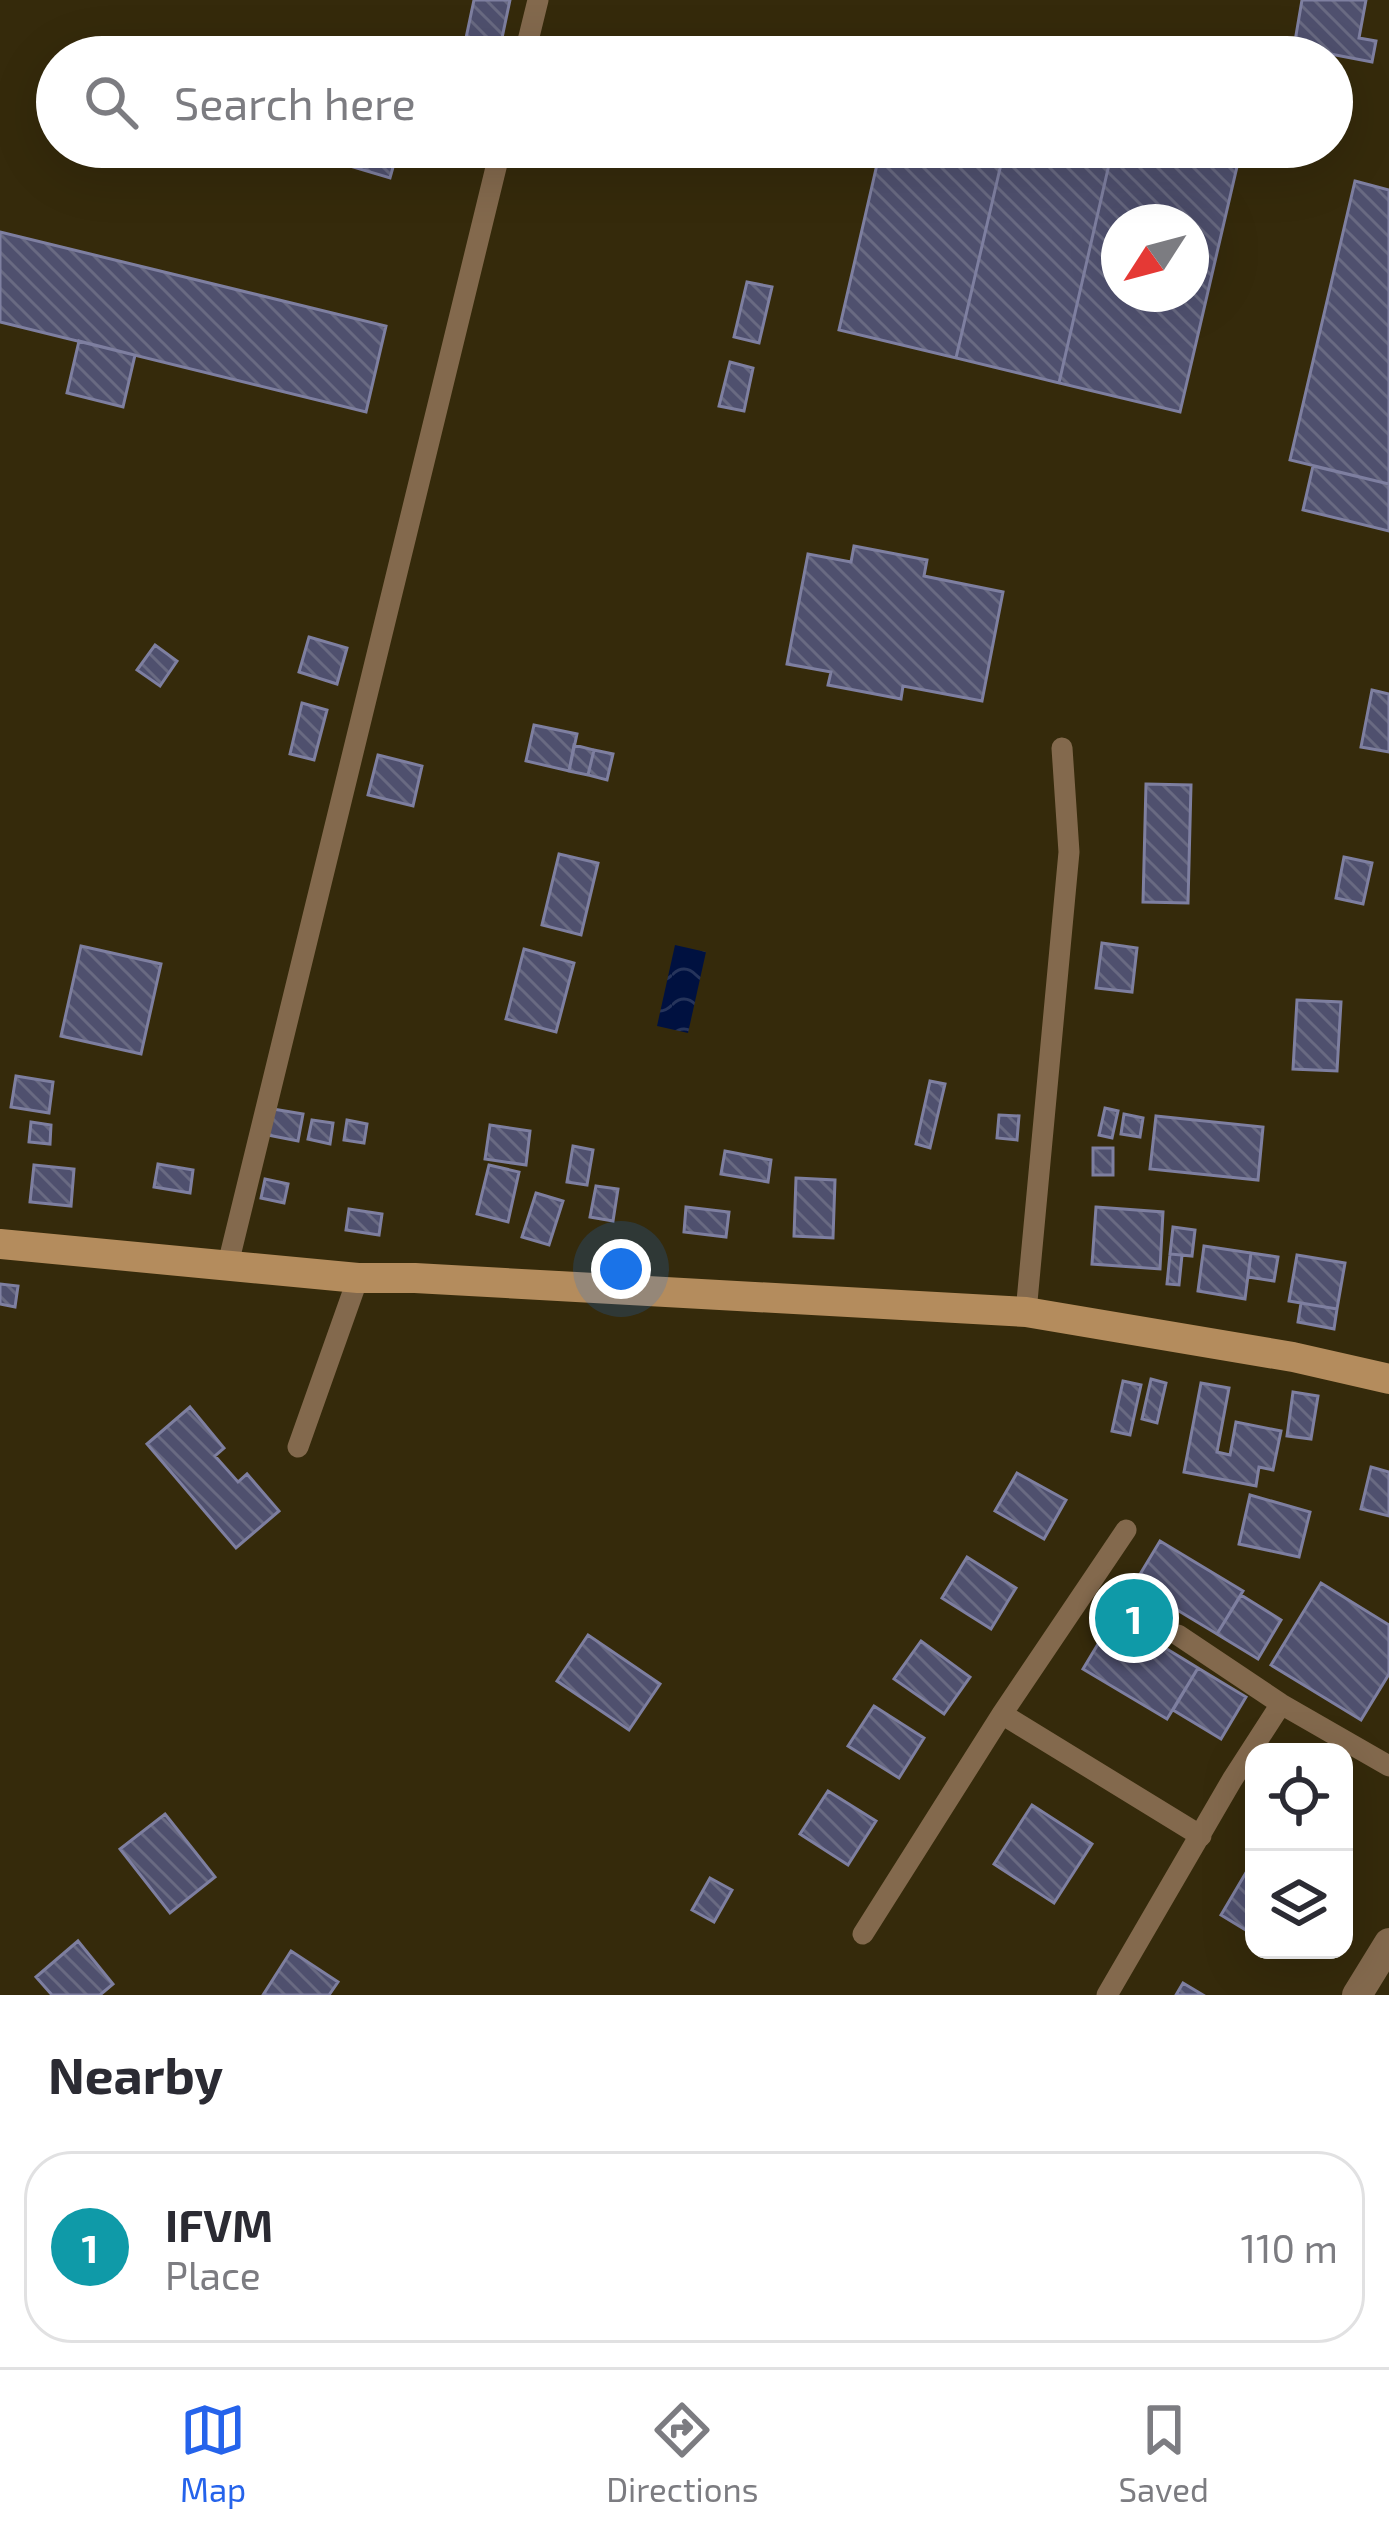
<!DOCTYPE html>
<style>
body{margin:0;font-family:"Exo 2",sans-serif;background:#f7f7f7;color:#2b2b33}
.controls{position:absolute;right:36px;bottom:36px;display:grid;overflow:hidden;border-radius:24px;box-shadow:0 12px 48px #0002}
.controls button{width:108px;height:108px;display:grid;place-items:center;padding:0;border:0;border-bottom:3px solid #e1e1e2;background:#fff;color:#2b2b33;font:60px sans-serif}
.compass{position:absolute;left:1101px;top:204px;width:108px;height:108px;border-radius:50%;background:#fff;box-shadow:0 12px 48px #0002;rotate:234deg}
.you{position:absolute;left:621px;top:1269px;width:42px;height:42px;margin:-30px;border:9px solid #fff;border-radius:50%;background:#1a73e8;box-shadow:0 0 0 18px #1a73e833}
.badge{display:grid;place-items:center;width:78px;height:78px;border-radius:50%;background:#2563eb;color:#fff;font-size:39px;font-weight:700}
.pin{position:absolute;translate:-50% -50%;border:6px solid #fff;box-shadow:0 3px 12px #0006}
.list{margin:0;padding:0;list-style:none}
h2{display:flex;justify-content:space-between;align-items:center;height:156px;margin:0;padding:0 48px;font-size:51px}
h2 small{font-size:39px;font-weight:400;color:#7c7c81}
.list li{display:grid;grid-template-columns:78px 1fr auto;gap:36px;align-items:center;box-sizing:border-box;height:192px;margin:0 24px 24px;padding:0 24px;border:3px solid #e1e1e2;border-radius:48px}
.list b{display:block;font-size:45px;white-space:nowrap}
.list p{margin:0;font-size:39px;white-space:nowrap;color:#7c7c81}
.list em{font-size:39px;font-style:normal;color:#7c7c81}
.icon{flex:none;width:66px;height:66px;fill:none;stroke:currentColor;stroke-width:2;stroke-linecap:round;stroke-linejoin:round}
.map{position:relative;flex:none;width:1389px;height:1995px;overflow:hidden}
.search{position:absolute;background:#fff;box-shadow:0 12px 48px #0002;left:36px;right:36px;top:36px;height:132px;display:flex;align-items:center;gap:30px;box-sizing:border-box;padding:0 42px;border-radius:66px;color:#7c7c81;font-size:45px}
.sheet{height:372px;background:#fff}
nav{display:flex;justify-content:space-around;align-items:center;box-sizing:border-box;height:168px;border-top:3px solid #e1e1e2;background:#fff;font-size:33px;color:#7c7c81}
nav a{display:grid;justify-items:center;gap:6px}
nav .on{color:#2563eb}
.map>svg:first-child{display:block}
</style>
<div class="map">
<svg width="1389" height="1995" viewBox="0 0 1389 1995">
<defs>
<pattern id="water-waves" width="16" height="10" patternUnits="userSpaceOnUse" patternTransform="scale(3)"><rect width="16" height="10" fill="#001140"/><path d="M0 5q4-4 8 0t8 0" fill="none" stroke="#26345b"/></pattern>
<pattern id="building-back-hatch" width="6" height="6" patternUnits="userSpaceOnUse" patternTransform="scale(3)"><rect width="6" height="6" fill="#4f506e"/><path d="M-1 5l2 2M0 0l6 6M5-1l2 2" fill="none" stroke="#696a82"/></pattern>
</defs>
<rect width="100%" height="100%" fill="#352a0b"/>
<path fill="url(#water-waves)" d="M675 945 706 952 688 1033 657 1026Z"/>
<path fill="url(#building-back-hatch)" stroke="#7e7fa0" stroke-width="3" fill-rule="evenodd" d="M474 0H510L498 57H462Z
M1302 0H1366L1359 38 1376 41 1372 62 1294 47Z
M297 147H377L397 153 390 178 296 150Z
M881 147H1005L956 358 839 330Z
M1005 147H1113L1059 383 956 358Z
M1113 147H1194L1239 158 1180 412 1059 383ZM1119 222H1191V294H1119Z
M1355 181 1389 190V484L1290 460Z
M0 232 386 326 366 412 0 322Z
M747 282 772 287 759 343 734 337Z
M79 341 135 355 123 407 67 393Z
M730 362 753 368 744 411 719 406Z
M1313 466 1389 484V531L1303 510Z
M854 546 927 560 924 576 1003 592 982 701 903 686 901 699 828 685 831 672 787 664 808 554 851 562Z
M309 637 347 648 337 684 299 672Z
M155 645 177 661 160 686 137 670Z
M1372 690 1389 694V752L1361 747Z
M302 703 327 710 314 760 290 754Z
M534 725 577 734 569 771 526 761Z
M574 745 594 750 588 775 569 771Z
M594 750 613 754 607 780 588 775Z
M378 755 422 766 413 806 368 795Z
M1146 784 1191 785 1188 903 1143 902Z
M559 854 598 863 581 935 542 925Z
M1344 857 1372 863 1363 904 1336 898Z
M1102 943 1137 948 1132 992 1096 988Z
M81 946 161 964 141 1054 61 1036Z
M524 949 574 963 556 1032 506 1019Z
M1297 1000 1341 1002 1337 1071 1293 1069Z
M16 1076 53 1082 49 1113 11 1107Z
M930 1081 945 1084 930 1148 916 1144Z
M1105 1108 1118 1111 1112 1138 1099 1135Z
M273 1109 303 1114 298 1141 268 1135Z
M1124 1114 1143 1118 1140 1137 1121 1134Z
M999 1115 1019 1116 1017 1140 997 1138Z
M1156 1116 1263 1127 1258 1180 1150 1169Z
M312 1120 333 1123 330 1144 308 1139Z
M347 1120 367 1124 364 1143 344 1140Z
M31 1122 51 1125 50 1144 29 1142Z
M490 1125 530 1131 526 1165 485 1159Z
M573 1146 593 1150 587 1185 567 1182Z
M1093 1148H1113V1175H1093Z
M725 1151 771 1160 768 1182 721 1174Z
M158 1164 193 1170 190 1193 154 1187Z
M34 1165 74 1169 71 1206 30 1202Z
M489 1165 519 1172 508 1222 477 1214Z
M796 1178 835 1180 833 1238 794 1236Z
M265 1179 288 1184 284 1203 261 1198Z
M596 1186 618 1189 613 1221 590 1217Z
M536 1193 563 1201 549 1245 522 1237Z
M686 1207 729 1212 726 1237 684 1232Z
M1096 1207 1163 1212 1160 1269 1092 1264Z
M349 1209 382 1214 379 1235 346 1230Z
M1173 1227 1195 1230 1192 1256 1170 1254Z
M1204 1246 1251 1253 1245 1299 1198 1291Z
M1251 1253 1278 1257 1274 1281 1248 1277Z
M1170 1254 1182 1255 1179 1285 1167 1284Z
M1297 1255 1345 1263 1337 1309 1289 1301Z
M0 1284 18 1286 15 1307 0 1304Z
M1301 1303 1337 1309 1334 1329 1298 1322Z
M1151 1379 1166 1383 1157 1423 1142 1419Z
M1123 1381 1141 1385 1130 1435 1112 1431Z
M1201 1383 1229 1388 1217 1452 1230 1455 1236 1422 1281 1431 1273 1470 1259 1467 1256 1486 1184 1472Z
M1293 1392 1318 1396 1311 1439 1287 1436Z
M190 1407 224 1448 215 1456 238 1482 247 1474 279 1511 236 1548 147 1444Z
M1371 1467 1389 1472V1516L1361 1509Z
M1017 1473 1066 1500 1044 1539 995 1511Z
M1250 1495 1310 1512 1299 1557 1239 1544Z
M1160 1541 1243 1591 1217 1634 1164 1602 1144 1635 1198 1668 1167 1719 1083 1669Z
M967 1557 1016 1588 991 1629 942 1598Z
M1321 1583 1389 1625V1674L1361 1720 1271 1665Z
M1241 1595 1281 1620 1258 1659 1217 1634Z
M588 1635 660 1684 629 1730 557 1681Z
M921 1641 970 1677 944 1714 894 1679Z
M1198 1668 1246 1697 1221 1739 1173 1710Z
M874 1706 924 1738 899 1778 848 1746Z
M828 1791 876 1821 848 1865 800 1834Z
M1032 1805 1092 1844 1054 1903 994 1864Z
M165 1814 215 1877 170 1913 120 1849Z
M1254 1859V1935L1221 1915Z
M710 1878 732 1890 714 1922 692 1910Z
M78 1941 113 1984 100 1995H52L36 1977Z
M291 1951 338 1982 329 1995H263Z
M1183 1983 1203 1995H1176Z"/>
<g fill="none" stroke-linecap="round" stroke-linejoin="round">
<path stroke="#83694d" stroke-width="21" d="M524 57 538 0
M228 1264 501 147
M1026 1312 1069 852 1062 748
M298 1447 358 1278
M1178 1635 1281 1704 1389 1766
M1002 1714 1201 1836
M863 1934 1002 1714 1126 1530
M1107 1995 1232 1780 1281 1704"/>
<path stroke="#83694d" stroke-width="30" d="M1357 1995 1389 1943"/>
<path stroke="#b48c5d" stroke-width="30" d="M0 1244 358 1278H415L1026 1312 1293 1357 1389 1379"/>
</g>
</svg>
<div class="controls">
<button><svg class="icon" aria-label="locate" viewBox="0 0 24 24"><circle cx="12" cy="12" r="6"/><path d="M12 2v4M12 18v4M2 12h4M18 12h4"/></svg></button>
<button><svg class="icon" aria-label="layers" viewBox="0 0 24 24"><path d="M12 4l9 5-9 5-9-5zM3 14l9 5 9-5"/></svg></button>
</div>
<svg class="compass" viewBox="-18 -18 36 36"><path d="M0-13l5 13h-10z" fill="#e53935"/><path d="M0 13l5-13h-10z" fill="#7c7c81"/></svg>
<div class="you"></div>
<div class="pin badge" style="left:1134px;top:1618px;background:#0f9aa8">1</div>
<div class="search"><svg class="icon" aria-label="search" viewBox="0 0 24 24"><circle cx="10" cy="10" r="6"/><path d="M15 15l6 6"/></svg>Search here</div>
</div>
<section class="sheet">
<h2>Nearby<small></small></h2>
<ul class="list">
<li><span class="badge" style="background:#0f9aa8">1</span><div><b>IFVM</b><p>Place</p></div><em>110 m</em></li>
</ul>
</section>
<nav>
<a class="on"><svg class="icon" aria-label="map" viewBox="0 0 24 24"><path d="M3 6l6-2 6 2 6-2v14l-6 2-6-2-6 2zM9 4v14M15 6v14"/></svg>Map</a>
<a><svg class="icon" aria-label="directions" viewBox="0 0 24 24"><path d="M12 3l9 9-9 9-9-9zM9 14v-3h6M13 9l2 2-2 2"/></svg>Directions</a>
<a><svg class="icon" aria-label="saved" viewBox="0 0 24 24"><path d="M7 4h10v16l-5-4-5 4z"/></svg>Saved</a>
</nav>
